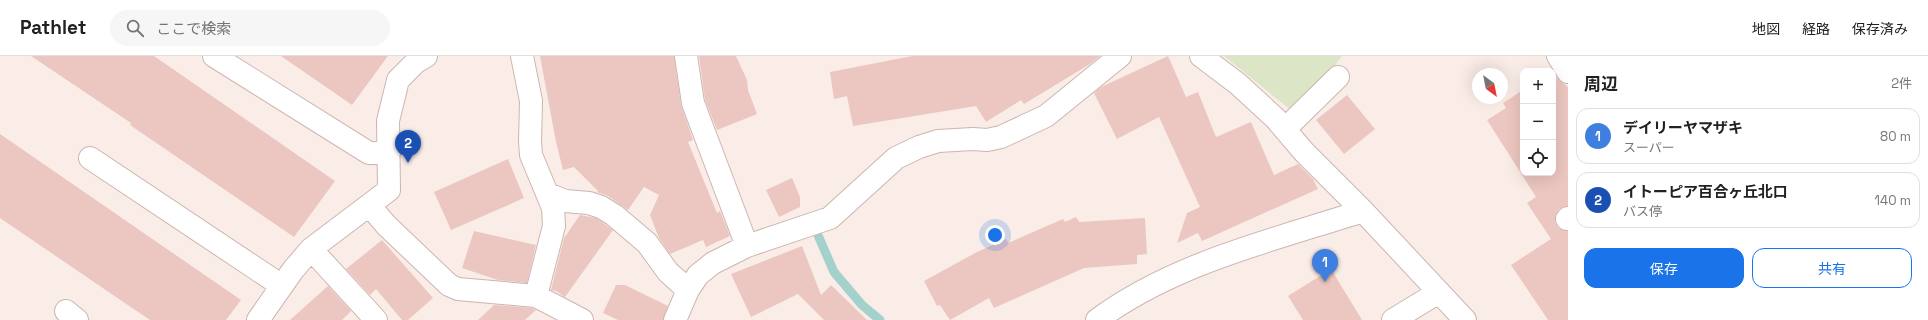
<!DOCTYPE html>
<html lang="ja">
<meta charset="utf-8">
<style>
body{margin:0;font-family:"Space Grotesk","Noto Sans JP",sans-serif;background:#f6f6f6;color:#202124}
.controls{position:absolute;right:12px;top:12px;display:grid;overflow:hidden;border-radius:8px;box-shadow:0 4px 16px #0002}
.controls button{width:36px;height:36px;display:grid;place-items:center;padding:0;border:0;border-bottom:1px solid #e0e0e0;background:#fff;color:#202124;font:20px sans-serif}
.compass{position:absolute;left:1472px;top:12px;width:36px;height:36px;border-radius:50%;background:#fff;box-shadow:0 4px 16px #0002;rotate:148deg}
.you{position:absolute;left:995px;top:179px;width:14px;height:14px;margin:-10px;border:3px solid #fff;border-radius:50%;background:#1a73e8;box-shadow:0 0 0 6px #1a73e833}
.badge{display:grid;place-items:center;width:26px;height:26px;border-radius:50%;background:#1a73e8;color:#fff;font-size:13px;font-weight:700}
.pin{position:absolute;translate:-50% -33px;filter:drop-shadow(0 1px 2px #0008)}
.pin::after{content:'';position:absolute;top:21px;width:14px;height:12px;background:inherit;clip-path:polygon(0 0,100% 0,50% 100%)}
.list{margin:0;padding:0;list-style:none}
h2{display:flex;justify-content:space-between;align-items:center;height:52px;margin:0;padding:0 16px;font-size:17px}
h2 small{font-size:13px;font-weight:400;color:#757577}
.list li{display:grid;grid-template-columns:26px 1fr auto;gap:12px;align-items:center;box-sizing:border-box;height:56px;margin:0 8px 8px;padding:0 8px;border:1px solid #e0e0e0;border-radius:12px}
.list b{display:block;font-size:15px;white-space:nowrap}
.list p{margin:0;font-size:13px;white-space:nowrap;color:#757577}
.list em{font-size:13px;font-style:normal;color:#757577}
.actions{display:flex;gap:8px;padding:12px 16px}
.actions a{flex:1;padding:9px 0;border:1px solid #1a73e8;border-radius:12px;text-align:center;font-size:14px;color:#1a73e8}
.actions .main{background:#1a73e8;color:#fff}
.icon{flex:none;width:22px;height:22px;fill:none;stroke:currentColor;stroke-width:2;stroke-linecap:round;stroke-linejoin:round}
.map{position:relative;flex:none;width:1568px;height:264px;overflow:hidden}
header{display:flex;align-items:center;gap:24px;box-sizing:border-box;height:56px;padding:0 20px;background:#fff;border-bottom:1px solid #e0e0e0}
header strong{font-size:19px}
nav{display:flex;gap:22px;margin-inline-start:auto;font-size:14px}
.search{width:280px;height:36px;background:#f6f6f6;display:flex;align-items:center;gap:10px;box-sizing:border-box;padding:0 14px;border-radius:22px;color:#757577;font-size:15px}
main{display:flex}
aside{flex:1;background:#fff}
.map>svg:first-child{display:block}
</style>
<header>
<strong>Pathlet</strong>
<div class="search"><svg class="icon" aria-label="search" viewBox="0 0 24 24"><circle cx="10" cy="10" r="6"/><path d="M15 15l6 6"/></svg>ここで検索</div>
<nav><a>地図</a><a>経路</a><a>保存済み</a></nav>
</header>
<main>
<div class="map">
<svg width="1568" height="264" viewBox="0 0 1568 264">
<rect width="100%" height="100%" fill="#faede7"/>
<path fill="#dce6c7" d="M1224 0H1342L1327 20 1292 55Z"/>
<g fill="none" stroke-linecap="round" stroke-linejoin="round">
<path stroke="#a5d1cc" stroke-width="9" d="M817 177 834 216 862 249 880 264"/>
</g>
<path fill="#ecc6c1" d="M31 0H154L335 125 294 181 130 69 131 67Z
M281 0H388L352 49Z
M540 0H674L681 49 693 84 688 86 717 157 720 155 730 180 706 191 703 184 670 198 659 182 650 159 659 139 644 131 628 154 608 140 597 136 598 135 574 111 563 114 556 86Z
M699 0H736L747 24 748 34 757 58 717 74 705 44Z
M912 0H1100L1090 8 1024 48 1021 44 986 66 976 50 853 70 847 40 834 43 830 16Z
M1168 0 1186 41 1198 36 1216 81 1251 66 1274 119 1298 108 1313 123 1318 133 1202 185 1198 177 1177 187 1187 157 1200 151 1159 61 1117 83 1094 37 1101 31Z
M1553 16 1558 23 1568 31V150L1559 153 1555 160V166L1558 172 1568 175V264H1548L1511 209 1551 183 1527 147 1536 141 1487 64 1506 52 1503 47 1523 34V117H1553Z
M1347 39 1375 73 1344 98 1316 64Z
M0 78 241 244 226 264H150L113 239 0 162Z
M508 103 524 142 451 174 434 136Z
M792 122 800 141V151L779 161 766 134Z
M580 159 596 162 613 174 565 241 556 235 551 234 564 182Z
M1076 161 1079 166 1145 162 1147 198 1137 199V208L1084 212 994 252 989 242 950 264 940 249 937 250 924 225 977 196 1006 183 1008 187 1063 163 1065 166Z
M474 175 536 189 527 227 498 224 462 212Z
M382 184 433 242 408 264H402L376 233 370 239 346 213Z
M802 190 821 239 831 229 867 264H824L798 238 751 261 731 218Z
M1331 213 1362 264H1303L1288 240Z
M616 229H625L668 250 663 264H618L603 257Z
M328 230 351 255 342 264H290Z
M494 249 532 252 536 254 525 264H478Z"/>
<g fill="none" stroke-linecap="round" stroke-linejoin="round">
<g stroke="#ccb5b1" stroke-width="24">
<path id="minor" d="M214 0 369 97H389
M522 0 531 45 530 85 531 99 553 152 554 170 536 240
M686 0 693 47 747 190
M1201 0 1238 28 1276 63 1304 96 1363 155 1465 264
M1558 0 1568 16
M1285 73 1338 21
M90 102 282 230
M548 138 565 145 589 147 601 151 614 159 647 187 668 216 688 234
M370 150 386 169 449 229 458 233 536 240 582 264
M1567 163 1568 162
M311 193 376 264
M66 255 77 264
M258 264 293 214 311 193 389 134 388 65 398 24 416 6 426 0
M675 264 688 234 698 219 713 207 747 190 830 162 896 102 919 91 938 85 973 83 987 84 1001 81 1046 60 1120 0
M1097 264C1174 207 1273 184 1363 155
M1393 264 1439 236"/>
</g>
<use href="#minor" stroke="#fff" stroke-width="22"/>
</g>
</svg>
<div class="controls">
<button>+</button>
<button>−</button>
<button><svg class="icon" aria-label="locate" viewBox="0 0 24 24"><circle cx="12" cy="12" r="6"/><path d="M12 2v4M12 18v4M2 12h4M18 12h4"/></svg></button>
</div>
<svg class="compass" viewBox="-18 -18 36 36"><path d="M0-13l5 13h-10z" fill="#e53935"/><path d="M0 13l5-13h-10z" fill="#757577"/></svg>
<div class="you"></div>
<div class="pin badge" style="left:1325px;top:226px;background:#3f7fe0">1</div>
<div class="pin badge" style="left:408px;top:107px;background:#1a4fb4">2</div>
</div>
<aside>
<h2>周辺<small>2件</small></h2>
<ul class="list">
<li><span class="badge" style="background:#3f7fe0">1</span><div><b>デイリーヤマザキ</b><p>スーパー</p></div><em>80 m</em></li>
<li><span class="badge" style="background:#1a4fb4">2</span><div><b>イトーピア百合ヶ丘北口</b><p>バス停</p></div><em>140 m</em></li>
</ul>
<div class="actions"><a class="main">保存</a><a>共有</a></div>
</aside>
</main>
